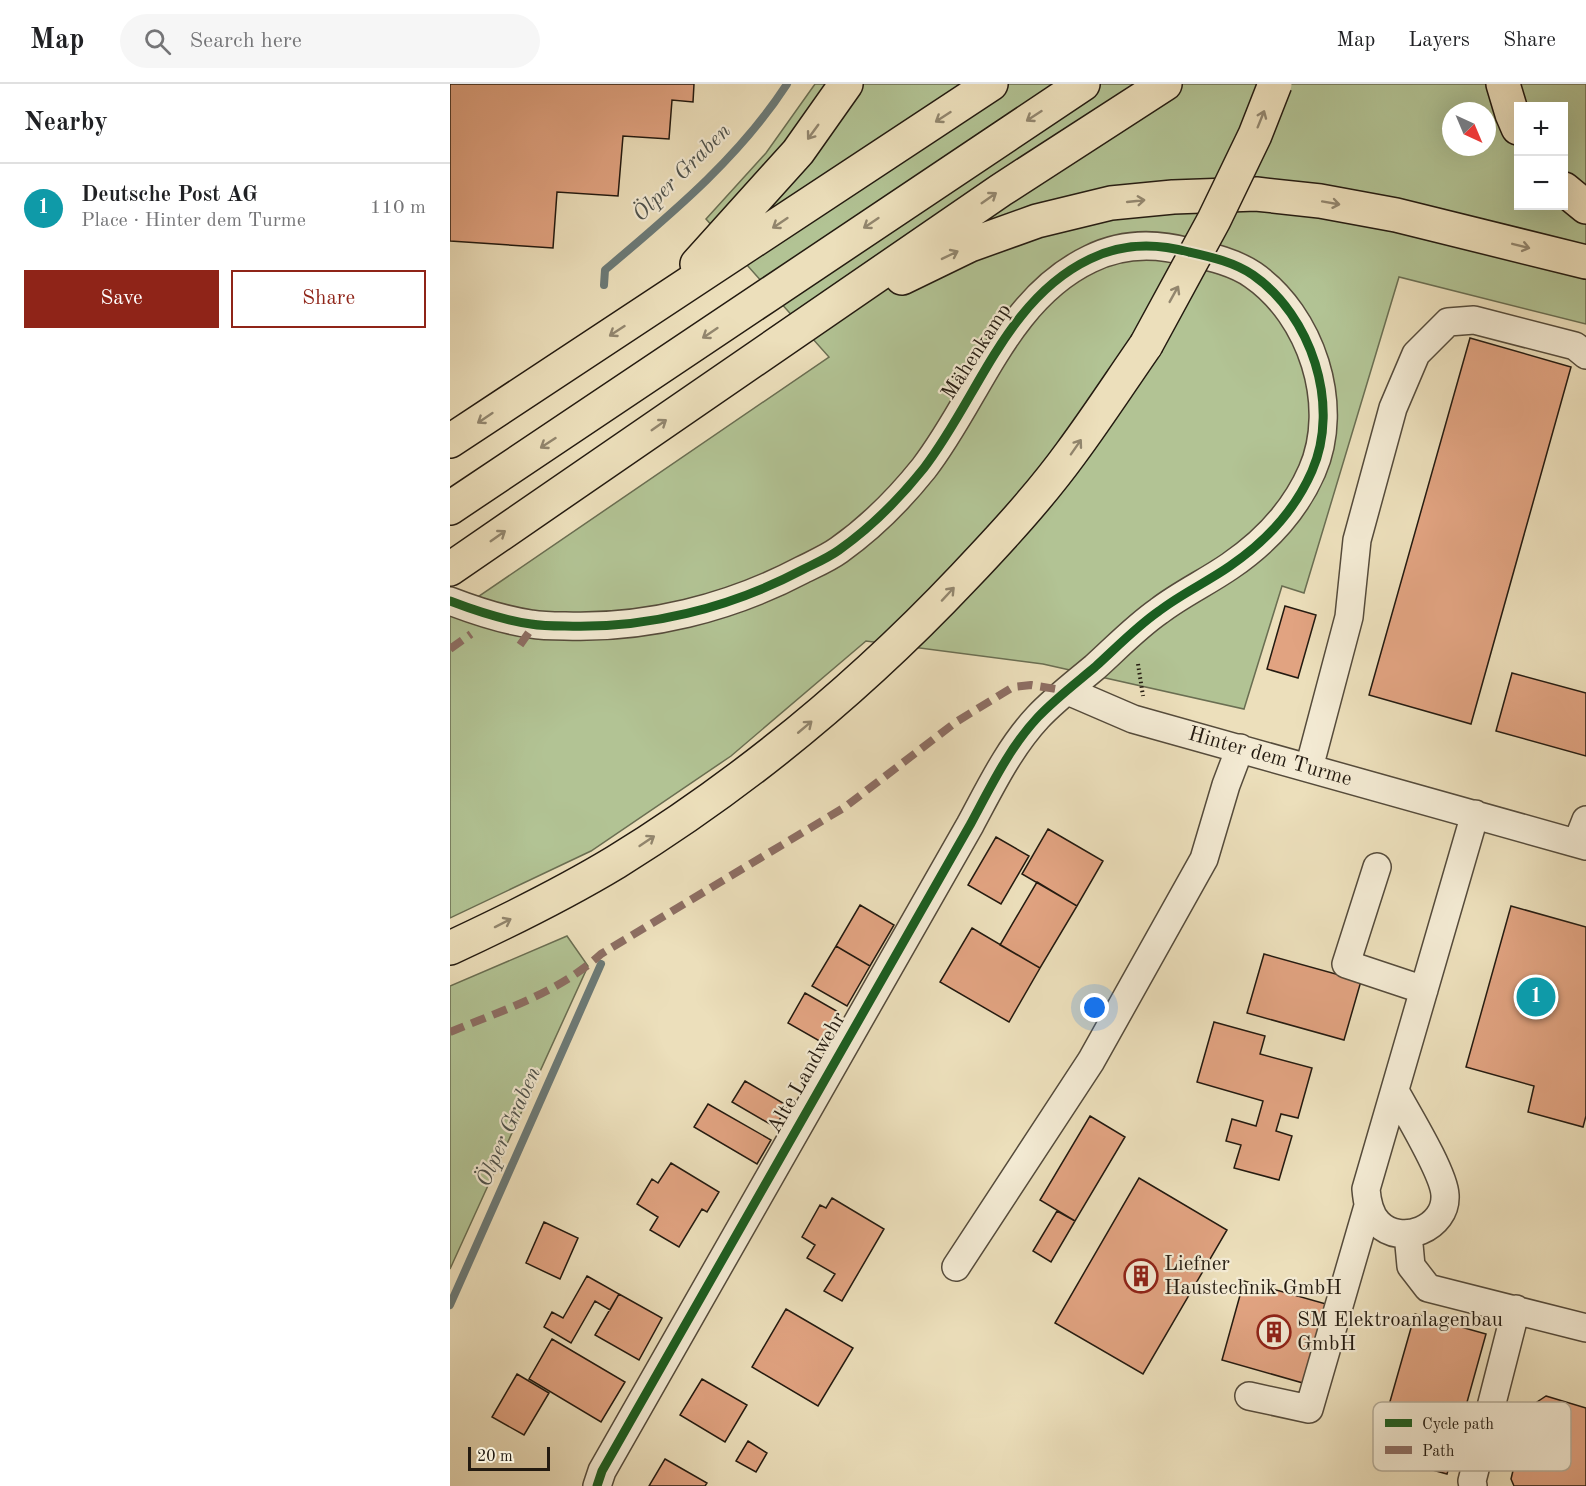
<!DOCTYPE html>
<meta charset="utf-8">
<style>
body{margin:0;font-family:"Old Standard TT",serif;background:#f6f6f6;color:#202124}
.controls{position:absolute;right:18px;top:18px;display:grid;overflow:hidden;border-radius:0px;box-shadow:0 6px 24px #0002}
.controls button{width:54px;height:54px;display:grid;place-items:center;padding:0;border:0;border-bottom:2px solid #e0e0e0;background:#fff;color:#202124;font:30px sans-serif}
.compass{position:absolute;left:992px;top:18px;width:54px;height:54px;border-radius:50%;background:#fff;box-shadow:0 6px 24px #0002;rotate:136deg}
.scale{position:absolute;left:18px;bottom:15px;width:82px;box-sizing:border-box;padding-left:6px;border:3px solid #231a10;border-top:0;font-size:16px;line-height:21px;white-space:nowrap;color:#231a10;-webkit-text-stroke:4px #f3ead3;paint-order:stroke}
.you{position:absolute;left:645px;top:924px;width:21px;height:21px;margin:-15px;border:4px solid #fff;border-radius:50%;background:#1a73e8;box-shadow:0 0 0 9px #1a73e833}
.badge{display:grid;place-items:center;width:39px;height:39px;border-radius:50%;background:#8f2418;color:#fff;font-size:20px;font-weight:700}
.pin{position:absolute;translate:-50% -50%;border:3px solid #fff;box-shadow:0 2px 6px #0006}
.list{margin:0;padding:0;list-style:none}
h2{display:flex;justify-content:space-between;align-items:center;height:78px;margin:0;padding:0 24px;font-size:26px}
h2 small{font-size:20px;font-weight:400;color:#757577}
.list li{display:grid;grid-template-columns:39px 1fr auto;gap:18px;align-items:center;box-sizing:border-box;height:90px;padding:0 24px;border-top:2px solid #e0e0e0}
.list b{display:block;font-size:22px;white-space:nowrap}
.list p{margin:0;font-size:20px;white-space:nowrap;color:#757577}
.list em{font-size:20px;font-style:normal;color:#757577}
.actions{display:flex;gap:12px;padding:18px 24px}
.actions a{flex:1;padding:14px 0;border:2px solid #8f2418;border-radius:0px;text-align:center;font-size:21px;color:#8f2418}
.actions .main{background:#8f2418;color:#fff}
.icon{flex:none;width:33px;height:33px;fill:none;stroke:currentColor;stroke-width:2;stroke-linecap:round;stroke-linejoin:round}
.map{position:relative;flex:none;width:1136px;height:1402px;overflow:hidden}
header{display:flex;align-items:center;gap:36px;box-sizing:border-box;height:84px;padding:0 30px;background:#fff;border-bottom:2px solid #e0e0e0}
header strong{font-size:28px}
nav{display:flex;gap:33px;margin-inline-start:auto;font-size:21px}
.search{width:420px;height:54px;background:#f6f6f6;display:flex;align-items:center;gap:15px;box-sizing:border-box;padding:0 21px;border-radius:33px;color:#757577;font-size:22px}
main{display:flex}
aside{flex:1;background:#fff}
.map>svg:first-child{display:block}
</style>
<header>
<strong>Map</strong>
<div class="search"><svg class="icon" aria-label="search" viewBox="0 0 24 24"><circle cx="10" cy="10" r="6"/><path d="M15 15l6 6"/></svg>Search here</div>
<nav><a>Map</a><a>Layers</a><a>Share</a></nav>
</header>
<main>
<aside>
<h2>Nearby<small></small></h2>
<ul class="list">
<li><span class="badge" style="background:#0f9aa8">1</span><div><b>Deutsche Post AG</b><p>Place · Hinter dem Turme</p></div><em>110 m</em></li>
</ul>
<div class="actions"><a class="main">Save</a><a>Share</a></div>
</aside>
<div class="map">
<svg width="1136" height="1402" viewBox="0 0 1136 1402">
<rect width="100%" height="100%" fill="#ecdfbb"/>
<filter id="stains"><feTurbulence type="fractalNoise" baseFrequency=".00333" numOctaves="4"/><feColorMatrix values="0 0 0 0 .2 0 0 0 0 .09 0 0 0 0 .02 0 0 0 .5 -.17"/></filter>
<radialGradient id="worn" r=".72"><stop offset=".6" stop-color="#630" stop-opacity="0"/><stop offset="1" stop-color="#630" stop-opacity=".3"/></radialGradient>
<path fill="#b2c394" stroke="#6a6e52" stroke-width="1.5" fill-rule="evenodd" d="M365 0H1136V240L949 193 854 509 832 502 794 625 593 580 416 557 281 672 141 767 0 834V532L379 273 256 135 316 69ZM1068 22H1114V122H1068ZM1001 27H1037V63H1001Z
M117 852 138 882 0 1185V902Z"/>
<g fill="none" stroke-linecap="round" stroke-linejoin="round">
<path stroke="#6c7a77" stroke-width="8" d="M154 201 155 186C221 130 289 74 337 0
M0 1221 151 880"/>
</g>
<path fill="#e1a381" stroke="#231a10" stroke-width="1.5" d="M0 0H244L243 18 222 16 219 55 173 52 168 112 107 108 103 164 0 157Z
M1020 254 1121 283 1021 640 919 611Z
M835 522 866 531 848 594 817 585Z
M1062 589 1136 609V672L1046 647Z
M598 745 653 777 627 822 572 790Z
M546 753 579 772 551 820 518 801Z
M587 798 627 822 590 884 550 861Z
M410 821 444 841 420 882 386 862Z
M1061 822 1136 843V1032L1133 1043 1078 1028 1084 1002 1016 983Z
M522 844 590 884 559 938 490 898Z
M386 862 420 882 397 922 362 902Z
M814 870 911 897 894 956 797 929Z
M355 909 390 929 373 959 338 939Z
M764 938 815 952 810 970 862 984 848 1034 831 1030 826 1047 842 1052 829 1096 784 1084 791 1061 776 1057 782 1035 806 1042 813 1017 747 998Z
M295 997 338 1022 325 1043 282 1018Z
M258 1020 321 1056 307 1080 244 1043Z
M640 1032 675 1053 625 1137 590 1116Z
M221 1079 269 1108 257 1128 252 1125 229 1163 200 1146 208 1133 187 1120 202 1095 208 1099Z
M689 1094 777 1146 693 1290 605 1239Z
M382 1114 434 1145 392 1217 374 1207 385 1190 357 1174 365 1161 352 1153 370 1121 376 1124Z
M607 1127 625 1137 601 1178 583 1167Z
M94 1138 128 1154 110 1195 76 1179Z
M137 1192 169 1210 160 1226 145 1217 121 1259 94 1243 102 1228 113 1234Z
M794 1197 876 1220 853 1299 772 1276Z
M169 1210 212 1234 189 1276 145 1251Z
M336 1225 403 1264 368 1322 302 1283Z
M965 1230 1036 1250 997 1390 925 1370Z
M102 1255 175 1298 151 1338 79 1295Z
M67 1290 99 1309 74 1351 42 1333Z
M252 1295 297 1321 275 1358 230 1331Z
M1096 1312 1136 1324V1402H1064L1061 1395 1078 1324Z
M298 1357 317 1369 306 1388 286 1377Z
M215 1375 257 1399 255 1402H199Z"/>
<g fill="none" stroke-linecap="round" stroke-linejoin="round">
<g stroke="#554b3b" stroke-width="30">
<path id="minor" d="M0 517C26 527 53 536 81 540 92 542 104 542 115 542 196 545 280 524 352 486 364 480 378 474 389 466 420 444 450 414 474 384 528 314 556 215 640 175 672 159 706 159 739 168 761 173 784 178 803 191 861 231 891 321 862 387 845 426 815 458 780 482 757 498 731 510 709 527 686 543 666 564 645 583 626 599 605 615 588 633 559 664 540 704 520 741L152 1387 147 1402
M618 607 683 635 1136 762
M859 684 899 533 907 456 943 324 966 270 998 238 1024 236 1125 262 1136 271
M1127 759 1136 736
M927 783 896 880 974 906
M945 1007C957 1029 994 1089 995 1111 997 1144 951 1163 928 1139 919 1130 917 1117 916 1105L1025 730
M958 1150 961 1182 978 1204 1136 1244
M506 1183 641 977 754 775 776 701 790 664
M799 1312 859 1325 918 1122
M1023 1402 1022 1397 1066 1225"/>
</g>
<g stroke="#231a10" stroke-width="36">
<path id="highway" d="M1053 0 1062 30 1068 44
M1114 105 1136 123
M247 180 348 68 396 0
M452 194 520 161 587 137 661 119 723 113 806 110 870 117 946 131 1136 178
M0 357 541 0
M0 424C212 284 421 140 633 0
M0 485 551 106 715 0
M0 864C56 838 113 810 166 778 294 699 411 602 514 493 551 454 589 413 621 369 647 334 671 297 696 261"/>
</g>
<path stroke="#231a10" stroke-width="4" stroke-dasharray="1.5 3" stroke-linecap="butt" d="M688 580 693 612"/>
<use href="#minor" stroke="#f3ead3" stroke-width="27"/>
<use href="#highway" stroke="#ecdfbb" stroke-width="33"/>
<g stroke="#231a10" stroke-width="36" stroke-linecap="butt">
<path id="highway-bridge" d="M696 261 764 136 805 51 825 0"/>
</g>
<use href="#highway-bridge" stroke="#ecdfbb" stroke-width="33"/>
<path stroke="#8d6e63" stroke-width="8" stroke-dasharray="15 8" stroke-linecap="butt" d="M70 561 84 541
M0 565 21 550
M0 948C53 926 108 909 151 870L395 723 506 638 563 603 581 601 618 607"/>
<g stroke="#f3ead3" stroke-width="13">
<path id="cycleway" d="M0 517C26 527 53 536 81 540 92 542 104 542 115 542 196 545 280 524 352 486 364 480 378 474 389 466 420 444 450 414 474 384 528 314 556 215 640 175 672 159 706 159 739 168 761 173 784 178 803 191 861 231 891 321 862 387 845 426 815 458 780 482 757 498 731 510 709 527 686 543 666 564 645 583 626 599 605 615 588 633 559 664 540 704 520 741L152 1387 147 1402"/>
</g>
<use href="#cycleway" stroke="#1b5e20" stroke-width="9"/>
</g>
<defs><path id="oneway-shaft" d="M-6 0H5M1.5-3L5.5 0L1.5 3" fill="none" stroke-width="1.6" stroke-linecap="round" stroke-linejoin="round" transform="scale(1.5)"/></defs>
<g stroke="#92866e">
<use href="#oneway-shaft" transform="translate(584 32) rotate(147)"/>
<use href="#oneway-shaft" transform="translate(493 33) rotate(147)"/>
<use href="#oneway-shaft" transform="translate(811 35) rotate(-68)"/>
<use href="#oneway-shaft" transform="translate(363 48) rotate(126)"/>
<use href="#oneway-shaft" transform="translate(539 114) rotate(-35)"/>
<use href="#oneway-shaft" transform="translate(686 117) rotate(-6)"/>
<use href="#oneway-shaft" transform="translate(881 119) rotate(10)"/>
<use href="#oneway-shaft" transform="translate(330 139) rotate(146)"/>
<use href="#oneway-shaft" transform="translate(421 139) rotate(146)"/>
<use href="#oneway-shaft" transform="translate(1071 162) rotate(14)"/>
<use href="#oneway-shaft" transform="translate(500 171) rotate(-26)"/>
<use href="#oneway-shaft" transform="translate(724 210) rotate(-61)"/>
<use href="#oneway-shaft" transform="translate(167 247) rotate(147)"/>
<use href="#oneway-shaft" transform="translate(260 249) rotate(146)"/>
<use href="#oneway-shaft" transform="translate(35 334) rotate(146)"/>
<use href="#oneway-shaft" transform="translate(209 341) rotate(-35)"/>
<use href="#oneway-shaft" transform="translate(98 359) rotate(147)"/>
<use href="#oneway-shaft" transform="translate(626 363) rotate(-55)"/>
<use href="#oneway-shaft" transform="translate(48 452) rotate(-35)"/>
<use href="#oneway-shaft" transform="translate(498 510) rotate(-47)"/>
<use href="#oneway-shaft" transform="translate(355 643) rotate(-40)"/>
<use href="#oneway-shaft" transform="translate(197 757) rotate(-34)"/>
<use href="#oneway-shaft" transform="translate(53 839) rotate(-27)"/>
</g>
<defs>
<g id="building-ring" transform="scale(1.725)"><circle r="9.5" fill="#f3ead3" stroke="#8f2418" stroke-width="1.5"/><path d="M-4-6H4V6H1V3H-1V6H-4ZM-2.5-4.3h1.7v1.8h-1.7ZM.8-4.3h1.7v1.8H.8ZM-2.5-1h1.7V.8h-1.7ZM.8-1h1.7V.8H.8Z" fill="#8f2418"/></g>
</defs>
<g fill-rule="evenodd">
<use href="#building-ring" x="691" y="1192"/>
<use href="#building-ring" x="824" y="1248"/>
</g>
<g text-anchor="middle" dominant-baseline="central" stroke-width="4.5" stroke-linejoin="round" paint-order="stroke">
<g font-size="21" fill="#231a10" stroke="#f3ead3">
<text transform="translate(527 268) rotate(-57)">Mähenkamp</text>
<text transform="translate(820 673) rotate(16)">Hinter dem Turme</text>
<text transform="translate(357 989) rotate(-60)">Alte Landwehr</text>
</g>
<g font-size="21" fill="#231a10" stroke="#f3ead3" text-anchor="start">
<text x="714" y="1180">Liefner<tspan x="714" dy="24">Haustechnik GmbH</tspan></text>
<text x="847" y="1236">SM Elektroanlagenbau<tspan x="847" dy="24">GmbH</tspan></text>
</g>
<g font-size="22" font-style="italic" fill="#4e524c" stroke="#f3ead3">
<text transform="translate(232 89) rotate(-45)">Ölper Graben</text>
<text transform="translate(59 1043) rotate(-66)">Ölper Graben</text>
</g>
</g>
<rect x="923" y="1318" width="198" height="69" rx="9" fill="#f3ead3" stroke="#b5ac98" stroke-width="1.5"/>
<rect x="935" y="1335" width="27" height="8" fill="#1b5e20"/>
<rect x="935" y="1362" width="27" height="8" fill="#8d6e63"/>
<g font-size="16" fill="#231a10">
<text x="972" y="1345">Cycle path</text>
<text x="972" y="1372">Path</text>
</g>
<rect width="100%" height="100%" filter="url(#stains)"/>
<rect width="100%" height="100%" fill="url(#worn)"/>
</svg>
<div class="controls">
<button>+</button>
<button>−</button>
</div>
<svg class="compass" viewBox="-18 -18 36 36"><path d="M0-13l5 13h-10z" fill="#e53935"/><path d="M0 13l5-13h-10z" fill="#757577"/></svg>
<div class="scale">20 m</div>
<div class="you"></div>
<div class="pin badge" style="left:1086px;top:913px;background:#0f9aa8">1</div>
</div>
</main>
